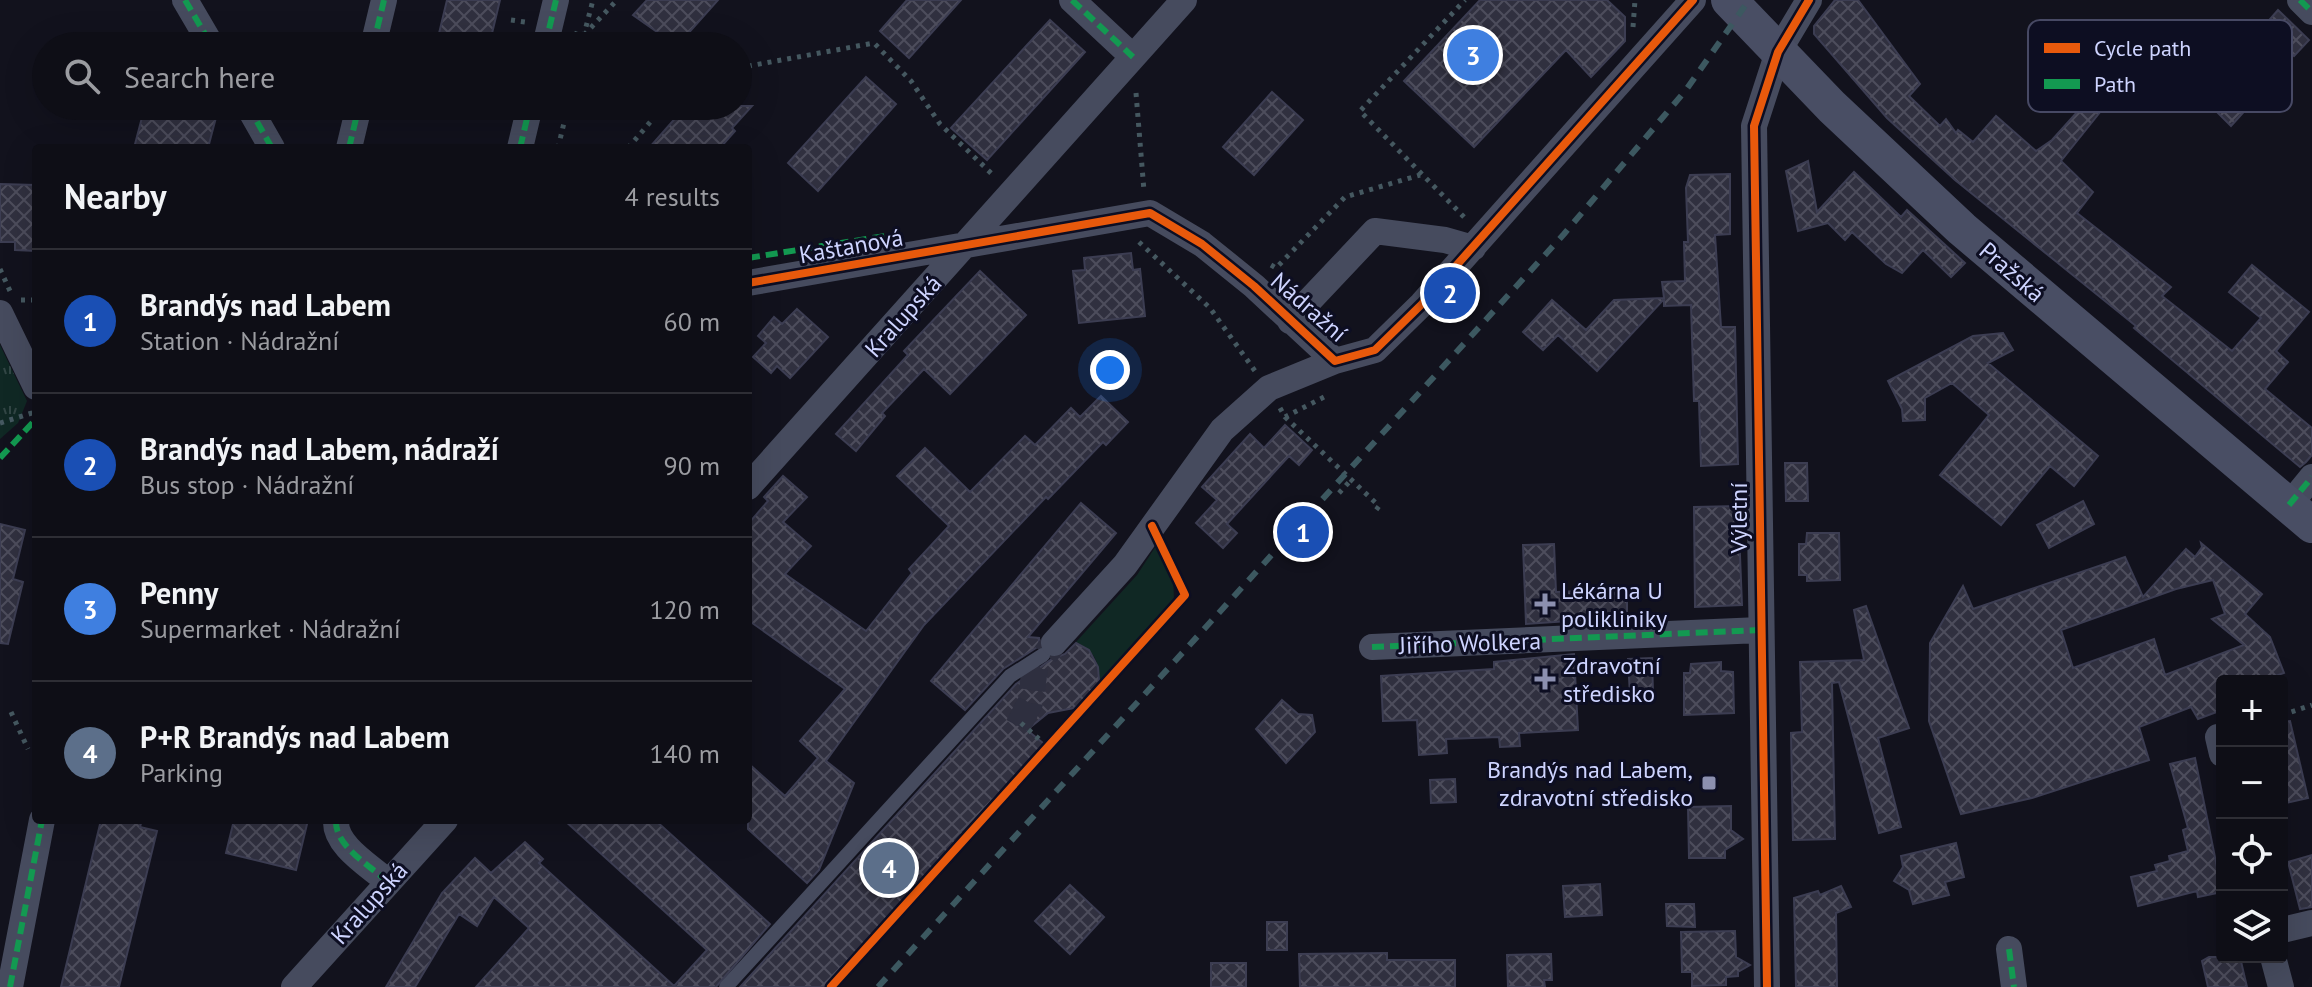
<!DOCTYPE html>
<meta charset="utf-8">
<style>
body{margin:0;font-family:"PT Sans",sans-serif;background:#1c1c23;color:#f1f3f6}
.controls{position:absolute;right:24px;bottom:24px;display:grid;overflow:hidden;border-radius:8px;box-shadow:0 8px 32px #0002}
.controls button{width:72px;height:72px;display:grid;place-items:center;padding:0;border:0;border-bottom:2px solid #2e2e35;background:#0e0e16;color:#f1f3f6;font:40px sans-serif}
.you{position:absolute;left:1110px;top:370px;width:28px;height:28px;margin:-20px;border:6px solid #fff;border-radius:50%;background:#1a73e8;box-shadow:0 0 0 12px #1a73e833}
.badge{display:grid;place-items:center;width:52px;height:52px;border-radius:50%;background:#8c90b0;color:#fff;font-size:26px;font-weight:700}
.pin{position:absolute;translate:-50% -50%;border:4px solid #fff;box-shadow:0 2px 8px #0006}
.list{margin:0;padding:0;list-style:none}
h2{display:flex;justify-content:space-between;align-items:center;height:104px;margin:0;padding:0 32px;font-size:34px}
h2 small{font-size:26px;font-weight:400;color:#9b9ca1}
.list li{display:grid;grid-template-columns:52px 1fr auto;gap:24px;align-items:center;box-sizing:border-box;height:144px;padding:0 32px;border-top:2px solid #2e2e35}
.list b{display:block;font-size:30px;white-space:nowrap}
.list p{margin:0;font-size:26px;white-space:nowrap;color:#9b9ca1}
.list em{font-size:26px;font-style:normal;color:#9b9ca1}
.icon{flex:none;width:44px;height:44px;fill:none;stroke:currentColor;stroke-width:2;stroke-linecap:round;stroke-linejoin:round}
.map{position:relative;flex:none;width:2312px;height:987px;overflow:hidden}
.search{position:absolute;background:#0e0e16;box-shadow:0 8px 32px #0002;left:32px;top:32px;width:720px;height:88px;display:flex;align-items:center;gap:20px;box-sizing:border-box;padding:0 28px;border-radius:44px;color:#9b9ca1;font-size:30px}
.panel{position:absolute;background:#0e0e16;box-shadow:0 8px 32px #0002;left:32px;top:144px;width:720px;height:680px;border-radius:8px}
.map>svg:first-child{display:block}
</style>
<div class="map">
<svg width="2312" height="987" viewBox="0 0 2312 987">
<defs>
<pattern id="park-tufts" width="24" height="20" patternUnits="userSpaceOnUse" patternTransform="scale(2)"><rect width="24" height="20" fill="#102824"/><path d="M3 7l-1-3M5 7V3M7 7l1-3M15 17l-1-3M17 17v-4M19 17l1-3" fill="none" stroke="#324645"/></pattern>
<pattern id="building-cross-hatch" width="8" height="8" patternUnits="userSpaceOnUse" patternTransform="scale(2)"><rect width="8" height="8" fill="#30303f"/><path d="M0 0l8 8M0 8l8-8" fill="none" stroke="#4d4d5c"/></pattern>
</defs>
<rect width="100%" height="100%" fill="#12121d"/>
<path fill="#102824" d="M1156 546 1173 576 1174 599 1099 683C1101 664 1094 650 1076 642L1137 575Z"/>
<path fill="url(#park-tufts)" d="M0 345 27 401 18 423 0 439Z"/>
<path fill="url(#building-cross-hatch)" stroke="#3c3d52" stroke-width="2" fill-rule="evenodd" d="M447 0H500L489 46H436Z
M647 0H718L677 46 633 15Z
M907 0H961L909 58 880 31Z
M1480 0H1607L1625 17V41L1591 77 1566 50 1474 147 1404 81Z
M1835 0H1858L1920 84 1909 96 1940 126 1946 119 1956 133 1958 130 1973 142 1996 116 2036 151 2052 140 2088 100 2101 111 2061 161 2093 192 2077 213 2171 287 2162 296 2232 351 2261 318 2229 292 2252 265 2309 312 2276 351 2288 362 2265 389 2312 428V455L2306 462 2300 467 2134 328 2136 326 1955 180 1887 118 1814 34V26Z
M2278 10 2309 40 2294 56 2264 26Z
M1050 20 1085 52 987 160 951 128Z
M2229 47 2269 84 2231 126 2192 87Z
M866 77 896 104 818 191 788 163Z
M1272 92 1303 120 1254 175 1223 147Z
M145 106H219L208 148H134Z
M686 106H752L732 128 735 131 720 148H649Z
M1808 161 1817 212 1854 172 1901 217 1907 210 1965 263 1951 277 1923 250 1902 273 1886 264 1852 232 1845 240 1828 223 1798 231 1786 171Z
M1730 174V234L1715 235 1721 327H1735L1738 464 1701 466 1699 401H1694L1691 305 1664 306V299L1597 371 1558 335 1543 350 1523 332 1552 300 1586 330 1614 300 1664 298 1662 282 1685 281 1684 242H1688L1686 188 1690 175Z
M0 184 36 185V251L15 250V242H0Z
M1131 253 1133 270 1140 269 1145 316 1079 323 1073 271 1085 270 1084 258Z
M980 271 1026 315 950 394 924 369 882 413 885 416 856 451 836 434 908 355 904 351Z
M797 309 828 337 790 378 777 366 771 373 753 357 766 343 758 336 774 317 782 324Z
M2003 333 2013 350 1988 363 2098 456 2074 486 2050 466 2001 525 1940 475 1989 415 1952 383 1925 398V420L1903 421 1902 409 1888 381 1973 336Z
M1101 396 1128 422 1106 445 1103 442 1048 499 1046 497 924 625 826 761 854 783 819 870 807 883 748 829V763L785 796 818 758 800 741 845 689 748 620V524L768 501 764 497 783 476 807 497 783 522 811 546 785 574 866 631 912 573 909 569 949 526 897 476 925 448 970 492 1025 436 1035 445 1071 408 1080 417Z
M1285 425 1312 450 1299 465 1289 456 1227 524 1237 533 1223 548 1196 523 1217 500 1202 487 1250 434 1264 448Z
M1785 463H1807L1808 501H1786Z
M2083 501 2094 524 2049 548 2037 525Z
M1081 503 1116 533 1028 637 1039 638V646L1003 669 965 710 931 681Z
M1738 506 1742 605 1695 607 1694 507Z
M0 524 25 530 13 579 23 582 8 644 0 643Z
M1807 533H1839L1840 580 1807 581V575H1799V544H1806Z
M2201 543 2262 594 2245 614 2270 637 2284 673 2261 681H2222V710L2198 719 2191 707 2139 727 2149 760 2032 798 1961 814 1929 721 1930 643 1963 586 1973 609 2125 557 2143 597 2186 549 2195 557 2202 547ZM2213 580 2225 614 2212 619 2244 645 2165 675 2154 639 2073 668 2061 630 2176 589Z
M1554 544 1556 592 1627 589V617L1526 624 1523 545Z
M1866 606 1909 728 1878 738 1901 827 1879 833 1839 682 1832 683 1835 839 1793 840 1791 733 1802 732 1800 662 1864 660 1854 610Z
M1076 643 1089 650 1098 667 1099 680 1091 698 1074 708 1048 713 1027 730 1048 747 831 987H740L1016 684 1052 659 1065 654Z
M1574 654 1578 730 1519 733 1520 746 1500 747 1499 737 1446 739 1447 753 1419 755 1417 720 1383 721 1381 676 1494 669V662Z
M1652 658 1653 692 1630 695 1628 659Z
M1721 662V671L1733 672 1734 713 1684 715V673H1690L1691 664Z
M1282 700 1298 714 1312 715 1315 732 1286 763 1256 729Z
M2290 721 2308 798 2282 804V722Z
M2195 758 2222 892 2198 897 2197 891 2138 906 2131 877 2157 871 2155 865 2170 861 2169 856 2188 851 2183 830 2188 828 2170 764Z
M1455 779 1456 802 1431 803 1430 780Z
M1731 806V830L1743 839 1725 850V858H1689L1688 807Z
M101 820H142L140 827 157 831 119 987H61Z
M234 820H308L296 870 226 853Z
M564 820H655L770 924 716 987H476L529 928 494 897 477 926 459 914 415 987H386L442 893 475 858 491 873 525 842 543 859 539 863 674 986 707 950Z
M1956 843 1964 877 1945 882 1949 895 1913 904 1909 890 1894 881 1903 867 1901 856Z
M2312 855V907L2300 909 2288 862Z
M1600 884 1602 915 1565 917 1563 886Z
M1070 885 1104 917 1070 954 1035 921Z
M1841 886 1851 907 1836 913 1837 987H1796L1794 898 1818 891 1820 895Z
M1666 904H1694L1695 927 1667 926Z
M1267 922H1287V950H1267Z
M1735 931 1736 957 1750 965 1738 972V976L1726 977V985L1692 986V972H1682L1681 932Z
M1387 953V960H1455V987H1300L1299 954Z
M1551 954 1552 980H1544L1545 987H1508L1507 955Z
M2209 957H2240L2247 987H2208L2202 961Z
M1211 963H1246V987H1211Z"/>
<g fill="none" stroke-linecap="round" stroke-linejoin="round">
<path stroke="#2e2f3f" stroke-width="26" stroke-dasharray="26 13" stroke-linecap="butt" d="M1018 726 1030 703 1035 668 1054 643"/>
<path stroke="#455860" stroke-width="5" stroke-dasharray="4 6" stroke-linecap="butt" d="M511 20 525 22
M1633 27 1635 0
M574 33 606 46
M584 35 617 0
M581 46 593 0
M738 68 874 43 911 81 940 124 993 175
M1136 93 1144 191
M558 148 568 106
M628 148 664 106
M1464 217 1360 111 1465 0
M1139 242 1210 308 1255 371
M1271 265 1276 268 1345 197 1420 175
M0 269 10 291
M21 300H36
M1280 408 1285 417 1328 395
M1285 417 1379 506 1376 510
M0 423 35 412
M1339 493 1352 479
M11 712 28 749
M2282 715 2312 705
M1021 723 1048 747"/>
<path stroke="#464b5e" stroke-width="14" d="M726 987 1010 676 1043 655"/>
<path stroke="#464b5e" stroke-width="26" d="M185 0 212 46
M1072 0 1133 57
M2300 0 2312 12
M373 46 384 0
M545 46 556 0
M248 106 272 148
M349 148 359 106
M520 148 530 106
M748 283 1150 213 1202 244 1254 286 1335 361 1375 350 1422 304 1693 0
M0 313 36 387
M1290 321 1375 231 1445 240 1473 248
M748 487 1184 0
M2289 505 2312 477
M1054 643 1125 565 1222 430 1269 388 1335 361
M1372 647 1760 630
M2218 737 2222 754
M336 820C334 846 372 867 388 882
M2282 930 2312 923
M2009 949 2014 987
M2273 957 2281 987
M10 987 42 820
M294 987 445 820
M1767 987 1754 126 1778 52 1809 0"/>
<path stroke="#494e64" stroke-width="36" d="M1729 0 1832 107 1962 229 2312 525"/>
<path stroke="#3c5860" stroke-width="6" stroke-dasharray="12 10" stroke-linecap="butt" d="M878 987 1564 234 1686 90 1749 0"/>
<path stroke="#139951" stroke-width="6" stroke-dasharray="12 6" stroke-linecap="butt" d="M185 0 212 46
M1072 0 1133 57
M2300 0 2312 12
M373 46 384 0
M545 46 556 0
M248 106 272 148
M349 148 359 106
M520 148 530 106
M748 258 885 236 898 242
M0 458 36 419
M2289 505 2312 477
M1372 647 1760 630
M336 820C334 846 372 867 388 882
M2009 949 2014 987
M10 987 42 820"/>
<g stroke="#0d0e22" stroke-width="13">
<path id="cycleway" d="M748 283 1150 213 1202 244 1254 286 1335 361 1375 350 1422 304 1693 0
M831 987 1185 595 1152 526
M1767 987 1754 126 1778 52 1809 0"/>
</g>
<use href="#cycleway" stroke="#e8590c" stroke-width="8"/>
</g>
<g fill="#8c90b0" stroke="#0d0e22" stroke-width="3">
<path d="M1541 592h8v8h8v8h-8v8h-8v-8h-8v-8h8z"/>
<path d="M1541 667h8v8h8v8h-8v8h-8v-8h-8v-8h8z"/>
<rect x="1701" y="775" width="16" height="16" rx="4"/>
</g>
<g text-anchor="middle" dominant-baseline="central" stroke-width="6" stroke-linejoin="round" paint-order="stroke">
<g font-size="24" fill="#ced4ff" stroke="#0d0e22">
<text transform="translate(851 246) rotate(-10)">Kaštanová</text>
<text transform="translate(2012 272) rotate(41)">Pražská</text>
<text transform="translate(1309 307) rotate(41)">Nádražní</text>
<text transform="translate(903 316) rotate(-48)">Kralupská</text>
<text transform="translate(1738 518) rotate(-90)">Výletní</text>
<text transform="translate(1470 643) rotate(-2)">Jiřího Wolkera</text>
<text transform="translate(369 903) rotate(-48)">Kralupská</text>
</g>
<g font-size="24" fill="#ced4ff" stroke="#0d0e22" text-anchor="start">
<text x="1561" y="590">Lékárna U<tspan x="1561" dy="28">polikliniky</tspan></text>
<text x="1563" y="665">Zdravotní<tspan x="1563" dy="28">středisko</tspan></text>
<text x="1693" y="769" text-anchor="end">Brandýs nad Labem,<tspan x="1693" dy="28">zdravotní středisko</tspan></text>
</g>
</g>
<rect x="2028" y="20" width="264" height="92" rx="12" fill="#0d0e22" stroke="#474964" stroke-width="2"/>
<rect x="2044" y="43" width="36" height="10" fill="#e8590c"/>
<rect x="2044" y="79" width="36" height="10" fill="#139951"/>
<g font-size="22" fill="#ced4ff">
<text x="2094" y="56">Cycle path</text>
<text x="2094" y="92">Path</text>
</g>
</svg>
<div class="controls">
<button>+</button>
<button>−</button>
<button><svg class="icon" aria-label="locate" viewBox="0 0 24 24"><circle cx="12" cy="12" r="6"/><path d="M12 2v4M12 18v4M2 12h4M18 12h4"/></svg></button>
<button><svg class="icon" aria-label="layers" viewBox="0 0 24 24"><path d="M12 4l9 5-9 5-9-5zM3 14l9 5 9-5"/></svg></button>
</div>
<div class="you"></div>
<div class="pin badge" style="left:1303px;top:532px;background:#1a4fb4">1</div>
<div class="pin badge" style="left:1450px;top:293px;background:#1a4fb4">2</div>
<div class="pin badge" style="left:1473px;top:55px;background:#3f7fe0">3</div>
<div class="pin badge" style="left:889px;top:868px;background:#5c6f8a">4</div>
<div class="search"><svg class="icon" aria-label="search" viewBox="0 0 24 24"><circle cx="10" cy="10" r="6"/><path d="M15 15l6 6"/></svg>Search here</div>
<section class="panel">
<h2>Nearby<small>4 results</small></h2>
<ul class="list">
<li><span class="badge" style="background:#1a4fb4">1</span><div><b>Brandýs nad Labem</b><p>Station · Nádražní</p></div><em>60 m</em></li>
<li><span class="badge" style="background:#1a4fb4">2</span><div><b>Brandýs nad Labem, nádraží</b><p>Bus stop · Nádražní</p></div><em>90 m</em></li>
<li><span class="badge" style="background:#3f7fe0">3</span><div><b>Penny</b><p>Supermarket · Nádražní</p></div><em>120 m</em></li>
<li><span class="badge" style="background:#5c6f8a">4</span><div><b>P+R Brandýs nad Labem</b><p>Parking</p></div><em>140 m</em></li>
</ul>
</section>
</div>
